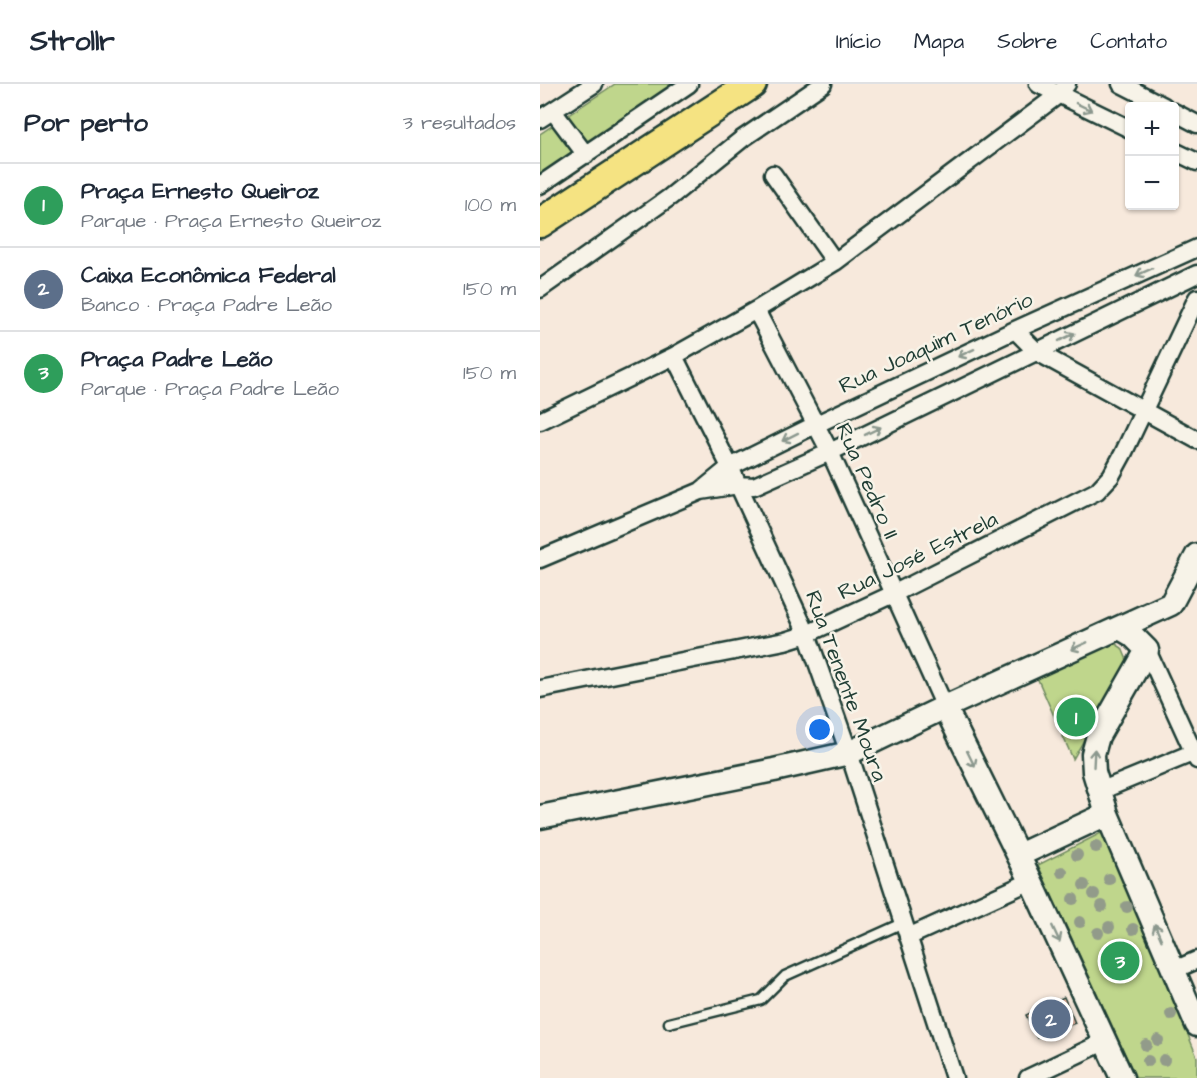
<!DOCTYPE html>
<html lang="pt">
<meta charset="utf-8">
<style>
body{margin:0;font-family:"Architects Daughter",sans-serif;background:#f2f2f3;color:#1f2937}
.controls{position:absolute;right:18px;top:18px;display:grid;overflow:hidden;border-radius:6px;box-shadow:0 2px 4px #0004}
.controls button{width:54px;height:54px;display:grid;place-items:center;padding:0;border:0;border-bottom:2px solid #e0e1e3;background:#fff;color:#1f2937;font:30px sans-serif}
.you{position:absolute;left:280px;top:646px;width:21px;height:21px;margin:-15px;border:4px solid #fff;border-radius:50%;background:#1a73e8;box-shadow:0 0 0 9px #1a73e833}
.badge{display:grid;place-items:center;width:39px;height:39px;border-radius:50%;background:#2563eb;color:#fff;font-size:20px;font-weight:700}
.pin{position:absolute;translate:-50% -50%;border:3px solid #fff;box-shadow:0 2px 6px #0006}
.list{margin:0;padding:0;list-style:none}
h2{display:flex;justify-content:space-between;align-items:center;height:78px;margin:0;padding:0 24px;font-size:26px}
h2 small{font-size:20px;font-weight:400;color:#747a83}
.list li{display:grid;grid-template-columns:39px 1fr auto;gap:18px;align-items:center;box-sizing:border-box;height:84px;padding:0 24px;border-top:2px solid #e0e1e3}
.list b{display:block;font-size:22px;white-space:nowrap}
.list p{margin:0;font-size:20px;white-space:nowrap;color:#747a83}
.list em{font-size:20px;font-style:normal;color:#747a83}
.map{position:relative;flex:none;width:657px;height:994px;overflow:hidden}
header{display:flex;align-items:center;gap:36px;box-sizing:border-box;height:84px;padding:0 30px;background:#fff;border-bottom:2px solid #e0e1e3}
header strong{font-size:28px}
nav{display:flex;gap:33px;margin-inline-start:auto;font-size:21px}
main{display:flex}
aside{flex:1;background:#fff}
.map>svg:first-child{display:block}
</style>
<header>
<strong>Strollr</strong>
<nav><a>Início</a><a>Mapa</a><a>Sobre</a><a>Contato</a></nav>
</header>
<main>
<aside>
<h2>Por perto<small>3 resultados</small></h2>
<ul class="list">
<li><span class="badge" style="background:#2e9e5b">1</span><div><b>Praça Ernesto Queiroz</b><p>Parque · Praça Ernesto Queiroz</p></div><em>100 m</em></li>
<li><span class="badge" style="background:#5c6f8a">2</span><div><b>Caixa Econômica Federal</b><p>Banco · Praça Padre Leão</p></div><em>150 m</em></li>
<li><span class="badge" style="background:#2e9e5b">3</span><div><b>Praça Padre Leão</b><p>Parque · Praça Padre Leão</p></div><em>150 m</em></li>
</ul>
</aside>
<div class="map">
<svg width="657" height="994" viewBox="0 0 657 994">
<rect width="100%" height="100%" fill="#f7e9dc"/>
<filter id="ink" filterUnits="userSpaceOnUse"><feTurbulence type="fractalNoise" baseFrequency=".0167" numOctaves="2"/><feDisplacementMap in="SourceGraphic" scale="12" xChannelSelector="R" yChannelSelector="G"/><feConvolveMatrix kernelMatrix="1 2 1 2 8 2 1 2 1" color-interpolation-filters="sRGB"/></filter>
<g filter="url(#ink)">
<path fill="#bfd68c" stroke="#6f8a60" stroke-width="1.5" d="M75 0H138L0 95V50Z
M574 559 582 564 587 576 583 587 533 675 496 591 562 560Z
M565 747 657 973V994H596L498 781Z"/>
<path fill="#f9c2ad" stroke="#1f3d34" stroke-width="1.5" d="M524 913 535 939 497 954 486 931Z"/>
<g fill="none" stroke-linecap="round" stroke-linejoin="round">
<g stroke="#1f3d34" stroke-width="13">
<path id="lane" d="M129 939 221 916 245 892 363 839"/>
</g>
<g stroke="#1f3d34" stroke-width="21">
<path id="street" d="M498 0 590 45
M581 0 624 22
M13 27 46 71
M634 28 657 40
M0 35 54 0
M634 67 657 78
M233 90 295 178
M0 101 149 0
M0 205 130 113 202 55 283 0
M216 226 290 368 405 623
M475 246 497 268 657 356
M134 272 190 383 267 550 309 669 414 994
M0 337 134 272 216 226 295 178 518 11 527 0
M162 406 190 383 277 340 475 246 657 164
M0 475 161 407 198 401 214 402 290 368 657 190
M607 566 657 676
M0 605 245 557 267 550 353 510 557 407 571 392 583 370 657 214
M560 707 657 667
M368 853 491 797
M634 886 657 876
M488 994 566 957"/>
</g>
<g stroke="#1f3d34" stroke-width="27">
<path id="secondary" d="M580 544 592 551 607 566 558 652 553 670 554 688 567 730 657 941
M405 623 491 797 582 994
M0 733 234 686 309 669 405 623 631 520 657 471
M479 771 567 730"/>
</g>
<g stroke="#1f3d34" stroke-width="33">
<path id="highway" d="M0 139 212 0"/>
</g>
<use href="#lane" stroke="#f7f3e8" stroke-width="8"/>
<use href="#street" stroke="#f7f3e8" stroke-width="16"/>
<use href="#secondary" stroke="#f7f3e8" stroke-width="22"/>
<use href="#highway" stroke="#f5e382" stroke-width="28"/>
</g>
<g fill="#929b8a">
<circle cx="556" cy="763" r="6"/>
<circle cx="537" cy="771" r="6"/>
<circle cx="522" cy="788" r="6"/>
<circle cx="569" cy="795" r="6"/>
<circle cx="544" cy="801" r="6"/>
<circle cx="554" cy="810" r="6"/>
<circle cx="533" cy="815" r="6"/>
<circle cx="562" cy="822" r="6"/>
<circle cx="587" cy="823" r="6"/>
<circle cx="540" cy="838" r="6"/>
<circle cx="569" cy="843" r="6"/>
<circle cx="593" cy="845" r="6"/>
<circle cx="558" cy="849" r="6"/>
<circle cx="631" cy="930" r="6"/>
<circle cx="618" cy="956" r="6"/>
<circle cx="606" cy="961" r="6"/>
<circle cx="624" cy="976" r="6"/>
<circle cx="608" cy="977" r="6"/>
</g>
<defs><path id="oneway-shaft" d="M-6 0H5M1.5-3L5.5 0L1.5 3" fill="none" stroke-width="1.6" stroke-linecap="round" stroke-linejoin="round" transform="scale(1.5)"/></defs>
<g stroke="#8b988e">
<use href="#oneway-shaft" transform="translate(544 23) rotate(26)"/>
<use href="#oneway-shaft" transform="translate(604 188) rotate(156)"/>
<use href="#oneway-shaft" transform="translate(527 253) rotate(-26)"/>
<use href="#oneway-shaft" transform="translate(426 269) rotate(155)"/>
<use href="#oneway-shaft" transform="translate(333 347) rotate(-26)"/>
<use href="#oneway-shaft" transform="translate(250 353) rotate(153)"/>
<use href="#oneway-shaft" transform="translate(539 562) rotate(156)"/>
<use href="#oneway-shaft" transform="translate(554 674) rotate(-87)"/>
<use href="#oneway-shaft" transform="translate(431 675) rotate(64)"/>
<use href="#oneway-shaft" transform="translate(618 848) rotate(-113)"/>
<use href="#oneway-shaft" transform="translate(516 850) rotate(65)"/>
</g>
</g>
<g text-anchor="middle" dominant-baseline="central" stroke-width="5" stroke-linejoin="round" paint-order="stroke">
<g font-size="22" fill="#1f3d34" stroke="#f7f3e8">
<text transform="translate(396 259) rotate(-25)">Rua Joaquim Tenório</text>
<text transform="translate(327 397) rotate(66)">Rua Pedro II</text>
<text transform="translate(378 472) rotate(-26)">Rua José Estrela</text>
<text transform="translate(306 602) rotate(70)">Rua Tenente Moura</text>
</g>
</g>
</svg>
<div class="controls">
<button>+</button>
<button>−</button>
</div>
<div class="you"></div>
<div class="pin badge" style="left:536px;top:633px;background:#2e9e5b">1</div>
<div class="pin badge" style="left:511px;top:935px;background:#5c6f8a">2</div>
<div class="pin badge" style="left:580px;top:877px;background:#2e9e5b">3</div>
</div>
</main>
